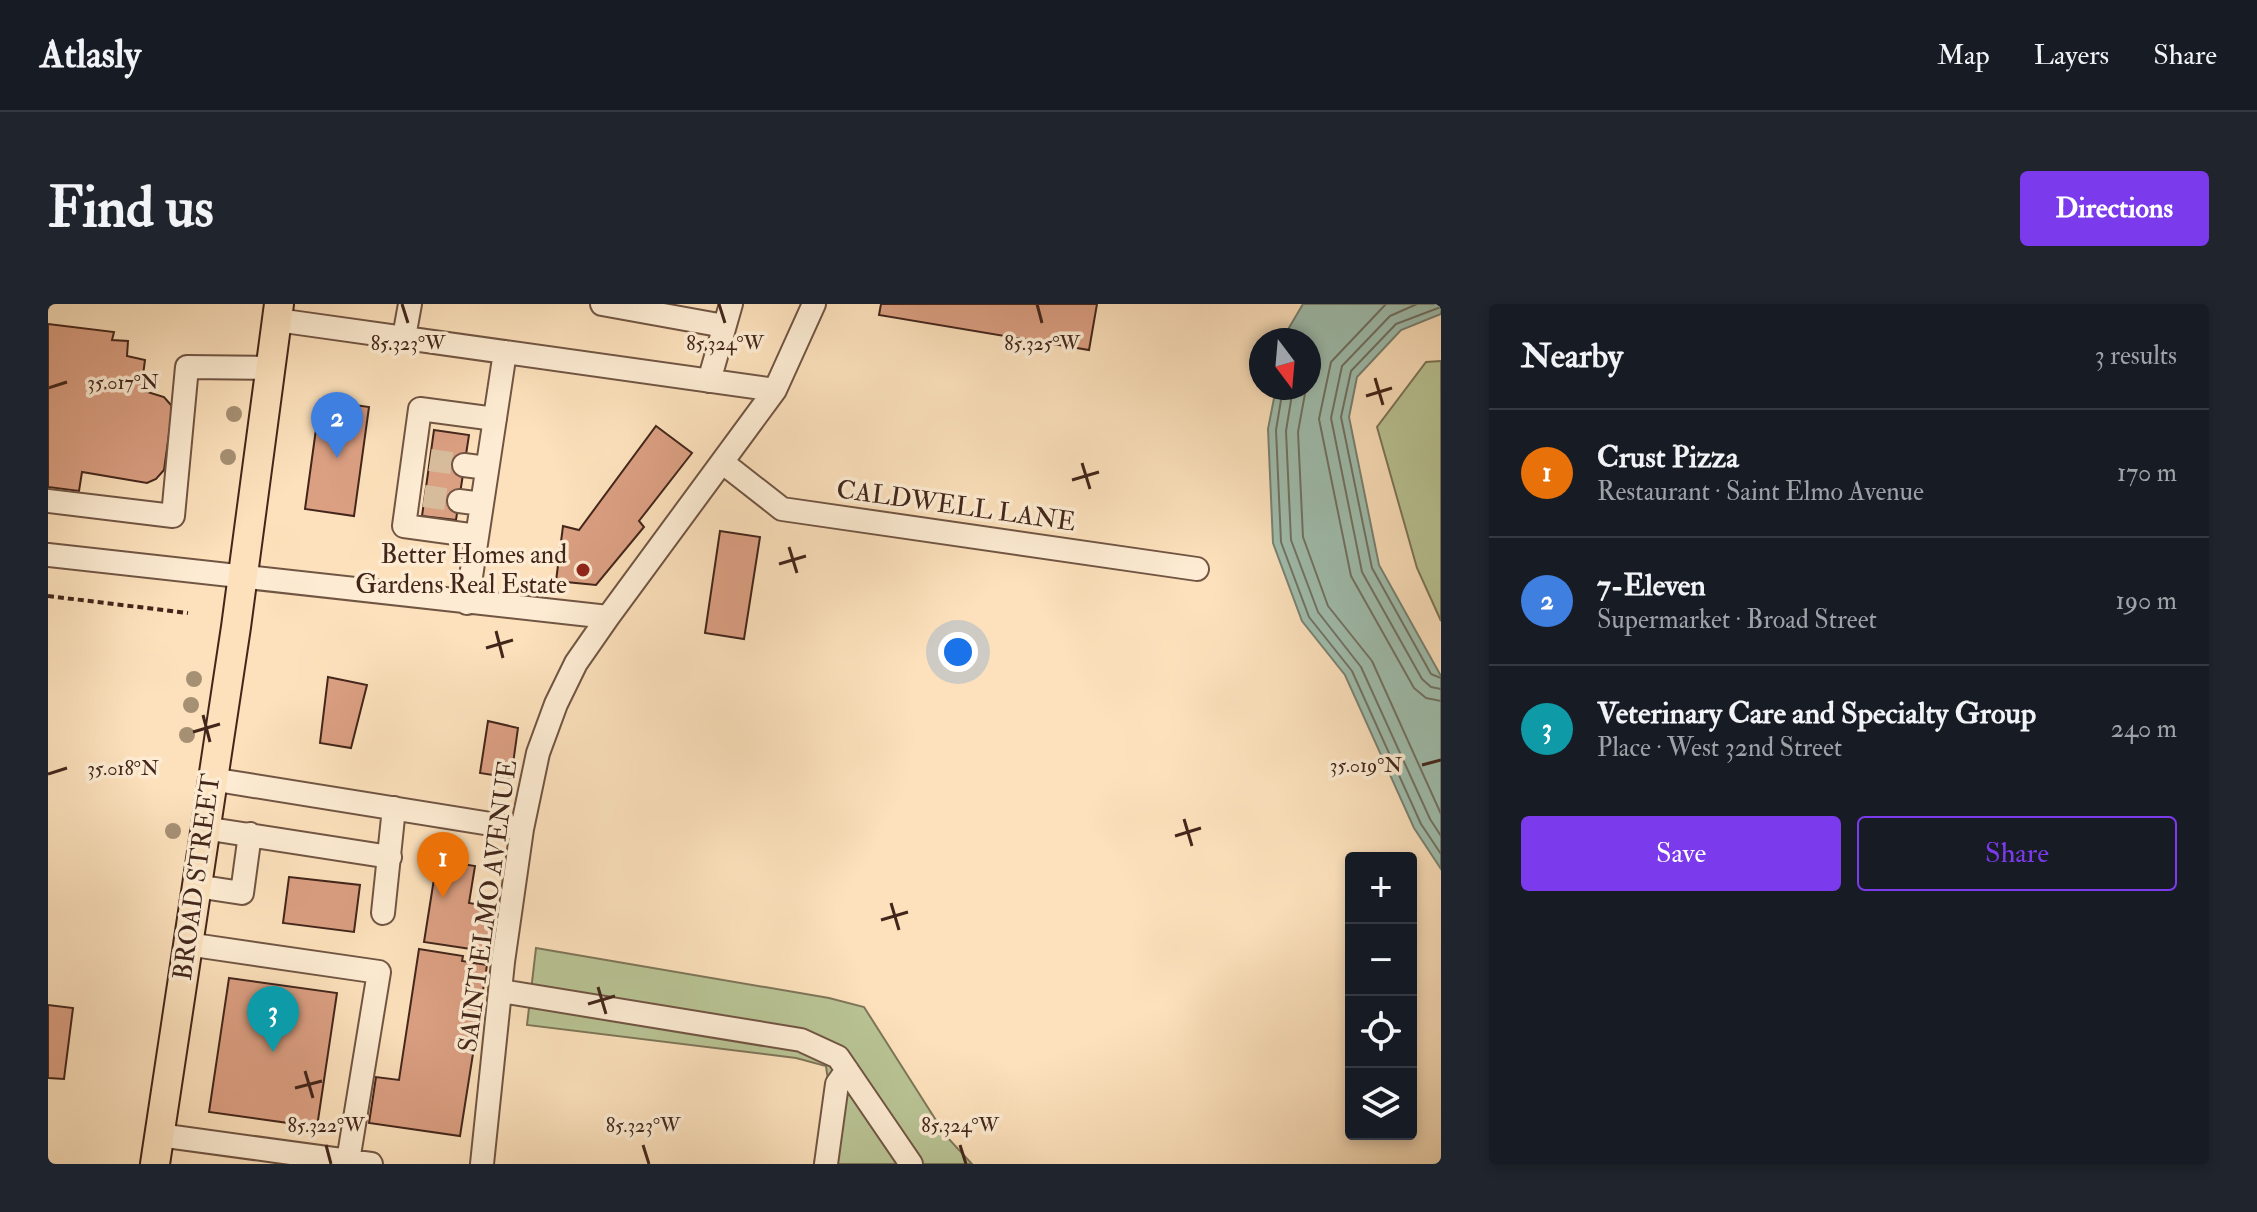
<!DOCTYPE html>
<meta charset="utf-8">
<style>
body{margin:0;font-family:"IM FELL Double Pica",serif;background:#20242c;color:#f1f3f6}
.controls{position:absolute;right:24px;bottom:24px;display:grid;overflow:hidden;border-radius:8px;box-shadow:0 4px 12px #0003}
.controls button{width:72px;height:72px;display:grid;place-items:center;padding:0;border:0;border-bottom:2px solid #363941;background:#171b24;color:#f1f3f6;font:40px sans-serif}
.compass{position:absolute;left:1201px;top:24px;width:72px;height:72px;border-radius:50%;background:#171b24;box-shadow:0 4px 12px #0003;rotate:164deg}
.you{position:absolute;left:910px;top:348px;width:28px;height:28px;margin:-20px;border:6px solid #fff;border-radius:50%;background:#1a73e8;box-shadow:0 0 0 12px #1a73e833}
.badge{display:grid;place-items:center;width:52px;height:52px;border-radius:50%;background:#7c3aed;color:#fff;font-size:26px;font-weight:700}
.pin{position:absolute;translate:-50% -66px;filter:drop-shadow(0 2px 4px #0008)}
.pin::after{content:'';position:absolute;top:42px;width:28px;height:24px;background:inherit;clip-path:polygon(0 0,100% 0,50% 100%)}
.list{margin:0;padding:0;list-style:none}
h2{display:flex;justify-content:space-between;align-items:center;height:104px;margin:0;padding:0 32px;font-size:34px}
h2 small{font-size:26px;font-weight:400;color:#9ea1a6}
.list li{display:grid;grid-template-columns:52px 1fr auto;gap:24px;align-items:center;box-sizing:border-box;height:128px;padding:0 32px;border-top:2px solid #363941}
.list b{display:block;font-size:30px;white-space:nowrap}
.list p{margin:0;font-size:26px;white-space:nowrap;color:#9ea1a6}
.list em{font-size:26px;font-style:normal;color:#9ea1a6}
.actions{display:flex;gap:16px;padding:24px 32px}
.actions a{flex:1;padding:18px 0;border:2px solid #7c3aed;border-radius:8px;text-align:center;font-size:28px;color:#7c3aed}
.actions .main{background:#7c3aed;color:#fff}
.icon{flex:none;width:44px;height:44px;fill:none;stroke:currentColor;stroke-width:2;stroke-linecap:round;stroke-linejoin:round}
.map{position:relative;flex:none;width:1393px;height:860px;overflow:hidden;border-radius:8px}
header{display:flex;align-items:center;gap:48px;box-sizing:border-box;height:112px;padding:0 40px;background:#171b24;border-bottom:2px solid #363941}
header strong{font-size:38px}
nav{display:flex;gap:44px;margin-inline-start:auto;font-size:28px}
.intro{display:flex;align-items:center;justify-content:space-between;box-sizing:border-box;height:192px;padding:0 48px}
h1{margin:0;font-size:56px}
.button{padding:20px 36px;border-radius:8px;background:#7c3aed;color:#fff;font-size:28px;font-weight:700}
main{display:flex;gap:48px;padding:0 48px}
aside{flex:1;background:#171b24;border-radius:8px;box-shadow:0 4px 12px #0003}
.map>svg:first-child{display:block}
</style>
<header>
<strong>Atlasly</strong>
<nav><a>Map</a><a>Layers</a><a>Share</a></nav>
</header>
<div class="intro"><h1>Find us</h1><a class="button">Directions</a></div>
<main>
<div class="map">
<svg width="1393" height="860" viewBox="0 0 1393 860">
<rect width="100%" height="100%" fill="#fce1bc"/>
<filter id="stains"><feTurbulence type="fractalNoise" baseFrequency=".0025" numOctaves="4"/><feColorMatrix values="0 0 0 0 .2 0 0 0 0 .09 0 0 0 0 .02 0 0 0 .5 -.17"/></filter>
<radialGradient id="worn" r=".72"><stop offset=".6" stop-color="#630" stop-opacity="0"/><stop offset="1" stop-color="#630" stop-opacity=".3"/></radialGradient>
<path fill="#b9c495" stroke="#7e7558" stroke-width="2" d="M1393 57V317L1369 264 1329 123 1378 58Z
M488 644 781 694 816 703 898 832 924 860H766L781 783 778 762 748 754 479 721Z"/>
<path fill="#9fbeae" stroke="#7a8173" stroke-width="2" d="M1255 0H1393V10L1353 26 1309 73 1301 113 1331 261 1393 372V565L1366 524 1297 371 1254 317 1225 239 1220 125 1228 84H1261V36H1237L1239 27Z"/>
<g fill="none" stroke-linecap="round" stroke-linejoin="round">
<path stroke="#717264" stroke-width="2" d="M1338 0 1283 58 1271 115 1303 272 1366 384 1378 394 1393 397
M1369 0 1342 12 1294 62 1283 114 1314 268 1374 375 1383 383 1393 385
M1393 3 1348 20 1303 67 1293 113 1324 264 1383 370 1393 374
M1235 84 1228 126 1233 238 1261 313 1304 367 1373 520 1393 550
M1245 84 1238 127 1243 236 1270 308 1313 363 1382 515 1393 532
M1258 84 1250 128 1255 233 1280 302 1324 357 1393 510"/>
</g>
<path fill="#db9f82" stroke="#43261b" stroke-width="2" d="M833 0H1049L1041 46 831 11Z
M0 20 66 28 64 36 80 37 79 52 97 56 93 86 116 93 123 101 124 109 116 166 108 175 99 179 34 168 31 187 0 183Z
M272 96 321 103 306 212 257 205Z
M608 122 644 149 591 217 596 223 548 281 508 277 515 222 531 226Z
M386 126 421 131 408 216 374 212Z
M672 227 712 233 696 335 657 329Z
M280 373 319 381 303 444 272 439Z
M440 417 470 424 463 474 432 469Z
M389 556 427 562 421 599 450 604 443 648 376 638Z
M241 573 312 581 306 628 235 619Z
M371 645 415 652 414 657 439 661 412 832 321 819 328 773 351 776Z
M181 674 289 689 269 823 161 808Z
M0 701 25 704 16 775 0 774Z"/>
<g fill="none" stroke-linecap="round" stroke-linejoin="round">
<path stroke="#d7bc9c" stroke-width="22" stroke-dasharray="22 11" stroke-linecap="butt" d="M382 156 416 161
M376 192 411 197"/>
<g stroke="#715543" stroke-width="26">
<path id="minor" d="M554 0 676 22
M229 16 727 86
M356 33 362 0
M661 77 683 0
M674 158 734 205 1149 265
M416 161 439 164
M0 197 125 212 139 63 222 64
M411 197 434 200
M429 232 356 222 372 105 447 115
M0 251 560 313
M419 299 457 48
M163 475 474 525
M156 524 342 553
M148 582 194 589 202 530
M335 609 346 504
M139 640 331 668 300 857
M453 687 753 736 790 753 863 860
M111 831 323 860
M434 860 455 658 474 525 490 449 508 400 528 359 560 313 727 86 766 0
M778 860 789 780 799 766"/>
</g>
<g stroke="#43261b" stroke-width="32">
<path id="major" d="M107 860 188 323 231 0"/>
</g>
<path stroke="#43261b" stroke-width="4" stroke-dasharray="6 4" stroke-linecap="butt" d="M0 292 140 309"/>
<use href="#minor" stroke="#fdecd3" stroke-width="22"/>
<use href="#major" stroke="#fce1bc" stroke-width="28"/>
</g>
<g fill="#a69074">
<circle cx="186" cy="110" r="8"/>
<circle cx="180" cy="153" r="8"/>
<circle cx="146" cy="375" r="8"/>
<circle cx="143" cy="401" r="8"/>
<circle cx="139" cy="431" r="8"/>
<circle cx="125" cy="527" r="8"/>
</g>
<path fill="none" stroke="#43261b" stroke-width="3" d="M354 0 360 19M671 0 677 19M989 0 994 19M1327 74 1335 101M0 84 19 78M1318 92 1344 84M1034 159 1042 185M1024 176 1051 168M741 243 749 269M731 260 758 252M448 327 455 354M438 344 465 336M155 411 162 438M145 428 172 420M1374 461 1393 456M0 470 19 464M1136 515 1144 542M1127 532 1153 524M843 599 851 626M833 616 860 608M550 683 558 710M540 700 567 692M257 767 265 794M247 784 274 777M278 841 283 860M595 841 601 860M912 841 918 860"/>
<circle fill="#8f2418" stroke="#fdecd3" stroke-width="3" cx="535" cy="266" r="8"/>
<g text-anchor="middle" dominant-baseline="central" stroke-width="7" stroke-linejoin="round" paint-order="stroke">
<g font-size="26" fill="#43261b" stroke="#fdecd3">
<text transform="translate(908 202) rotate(8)">CALDWELL LANE</text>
<text transform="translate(149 573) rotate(-82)">BROAD STREET</text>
<text transform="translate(440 602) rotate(-82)">SAINT ELMO AVENUE</text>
</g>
<g font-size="26" fill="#43261b" stroke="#fdecd3" text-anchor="end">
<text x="519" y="251">Better Homes and<tspan x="519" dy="30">Gardens Real Estate</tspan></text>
</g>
</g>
<g font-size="20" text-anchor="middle" fill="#43261b" stroke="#fdecd3" stroke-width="7" stroke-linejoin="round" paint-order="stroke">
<text x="360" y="46">85.323°W</text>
<text x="677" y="46">85.324°W</text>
<text x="994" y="46">85.325°W</text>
<text x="75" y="85">35.017°N</text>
<text x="1318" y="468">35.019°N</text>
<text x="75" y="471">35.018°N</text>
<text x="278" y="828">85.322°W</text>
<text x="595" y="828">85.323°W</text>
<text x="912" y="828">85.324°W</text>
</g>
<rect width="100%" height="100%" filter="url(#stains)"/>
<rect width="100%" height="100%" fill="url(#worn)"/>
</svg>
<div class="controls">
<button>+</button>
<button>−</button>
<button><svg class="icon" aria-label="locate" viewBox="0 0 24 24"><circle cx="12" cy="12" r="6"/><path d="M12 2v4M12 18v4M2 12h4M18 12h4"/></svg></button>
<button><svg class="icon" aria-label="layers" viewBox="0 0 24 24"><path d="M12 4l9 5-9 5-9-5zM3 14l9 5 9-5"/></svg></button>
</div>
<svg class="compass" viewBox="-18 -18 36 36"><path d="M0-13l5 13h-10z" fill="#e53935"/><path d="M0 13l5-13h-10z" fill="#9ea1a6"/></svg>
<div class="you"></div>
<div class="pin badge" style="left:395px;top:594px;background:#e8710a">1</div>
<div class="pin badge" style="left:289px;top:154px;background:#3f7fe0">2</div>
<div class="pin badge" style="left:225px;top:748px;background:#0f9aa8">3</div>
</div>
<aside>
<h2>Nearby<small>3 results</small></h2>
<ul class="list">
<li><span class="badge" style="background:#e8710a">1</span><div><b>Crust Pizza</b><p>Restaurant · Saint Elmo Avenue</p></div><em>170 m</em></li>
<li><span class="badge" style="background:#3f7fe0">2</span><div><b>7-Eleven</b><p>Supermarket · Broad Street</p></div><em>190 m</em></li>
<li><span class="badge" style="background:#0f9aa8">3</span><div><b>Veterinary Care and Specialty Group</b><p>Place · West 32nd Street</p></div><em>240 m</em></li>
</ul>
<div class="actions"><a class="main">Save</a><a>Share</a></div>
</aside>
</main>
